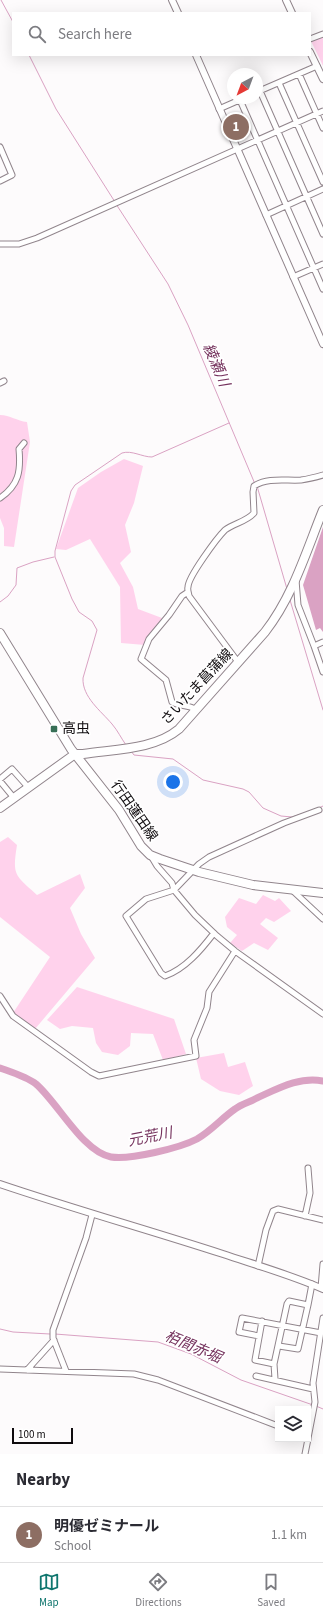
<!DOCTYPE html>
<meta charset="utf-8">
<style>
body{margin:0;font-family:"Source Sans 3","Noto Sans JP",sans-serif;background:#f2f2f3;color:#2b2b33}
.controls{position:absolute;right:12px;bottom:12px;display:grid;overflow:hidden;border-radius:0px;box-shadow:0 4px 16px #0002}
.controls button{width:36px;height:36px;display:grid;place-items:center;padding:0;border:0;border-bottom:1px solid #e1e1e2;background:#fff;color:#2b2b33;font:20px sans-serif}
.compass{position:absolute;left:227px;top:68px;width:36px;height:36px;border-radius:50%;background:#fff;box-shadow:0 4px 16px #0002;rotate:221deg}
.scale{position:absolute;left:12px;bottom:10px;width:61px;box-sizing:border-box;padding-left:4px;border:2px solid #0f0b0e;border-top:0;font-size:11px;line-height:14px;white-space:nowrap;color:#0f0b0e;-webkit-text-stroke:3px #fff;paint-order:stroke}
.you{position:absolute;left:173px;top:782px;width:14px;height:14px;margin:-10px;border:3px solid #fff;border-radius:50%;background:#1a73e8;box-shadow:0 0 0 6px #1a73e833}
.badge{display:grid;place-items:center;width:26px;height:26px;border-radius:50%;background:#0f766e;color:#fff;font-size:13px;font-weight:700}
.pin{position:absolute;translate:-50% -50%;border:2px solid #fff;box-shadow:0 1px 4px #0006}
.list{margin:0;padding:0;list-style:none}
h2{display:flex;justify-content:space-between;align-items:center;height:52px;margin:0;padding:0 16px;font-size:17px}
h2 small{font-size:13px;font-weight:400;color:#7c7c81}
.list li{display:grid;grid-template-columns:26px 1fr auto;gap:12px;align-items:center;box-sizing:border-box;height:56px;padding:0 16px;border-top:1px solid #e1e1e2}
.list b{display:block;font-size:15px;white-space:nowrap}
.list p{margin:0;font-size:13px;white-space:nowrap;color:#7c7c81}
.list em{font-size:13px;font-style:normal;color:#7c7c81}
.icon{flex:none;width:22px;height:22px;fill:none;stroke:currentColor;stroke-width:2;stroke-linecap:round;stroke-linejoin:round}
.map{position:relative;flex:none;width:323px;height:1454px;overflow:hidden}
.search{position:absolute;background:#fff;box-shadow:0 4px 16px #0002;left:12px;right:12px;top:12px;height:44px;display:flex;align-items:center;gap:10px;box-sizing:border-box;padding:0 14px;border-radius:0px;color:#7c7c81;font-size:15px}
.sheet{height:108px;background:#fff}
nav{display:flex;justify-content:space-around;align-items:center;box-sizing:border-box;height:56px;border-top:1px solid #e1e1e2;background:#fff;font-size:11px;color:#7c7c81}
nav a{display:grid;justify-items:center;gap:2px}
nav .on{color:#0f766e}
.map>svg:first-child{display:block}
</style>
<div class="map">
<svg width="323" height="1454" viewBox="0 0 323 1454">
<rect width="100%" height="100%" fill="#fdfbfc"/>
<path fill="#ffd2ec" d="M323 36V66L311 41Z
M0 415C10 415 17 421 27 422L30 442 14 547 4 546V528L0 518Z
M124 459 143 466 134 503 125 525 131 552 120 563 133 587 138 609 162 618 145 645 121 643 120 587 90 539 66 550 56 549 78 488 101 472Z
M8 837 17 845C12 876 15 875 37 895L80 874 85 888 70 908 81 934 95 958 35 1029 13 1013 50 957 0 917V842Z
M263 895 275 901 279 898 291 911 274 922 266 918 260 924 278 938 268 950 254 943 242 951 230 943 237 935 227 927 225 917 239 898 256 904Z
M77 987 174 1019 186 1054 163 1060 153 1034 131 1033 130 1046 118 1055 102 1052 96 1043 93 1028 72 1026 60 1029 47 1020Z
M224 1053 228 1067 245 1062 253 1086 239 1095 220 1091 201 1079 196 1058Z"/>
<path fill="#daa2c3" d="M323 527V632L320 628 316 630 303 585Z"/>
<g fill="none" stroke-linecap="round" stroke-linejoin="round">
<path stroke="#daa2c3" stroke-width="1" d="M1 0 13 22
M29 55 56 109 115 202
M116 204 168 284 188 325 255 484
M257 486 287 589
M290 600 323 710
M0 602 8 596 16 585 17 568 33 562 54 557
M126 745C121 738 118 731 112 724 101 711 82 697 83 678L97 630 92 621 79 612 72 599 55 557V551L71 491 75 485 122 453C132 450 142 457 152 457L229 423
M131 751 134 755 173 759 203 780 243 789 249 792 263 808 281 816 292 817 301 814
M319 808 323 806
M0 1329 13 1332 50 1334
M55 1334 158 1342 191 1354 241 1380 313 1405
M316 1406 323 1409"/>
<path stroke="#daa2c3" stroke-width="7" d="M0 1068C11 1072 27 1077 36 1084 58 1103 83 1152 111 1157 130 1160 180 1148 197 1139 211 1131 222 1118 235 1109 241 1104 250 1102 257 1098 277 1089 300 1076 323 1081"/>
<g stroke="#91858c" stroke-width="7">
<path id="minor" d="M310 39 323 34
M299 74 323 128
M279 83 323 182
M260 91 323 234
M257 92 317 66
M240 100 323 289
M219 109 244 98
M0 147 12 175 0 181
M266 215 323 189
M0 244H19L37 238 323 111
M293 277 323 264
M0 383 4 381
M0 498C19 485 21 471 19 449L24 443
M296 580 298 605 314 646
M188 592 182 596 169 615 149 639 141 659 166 680 172 702C179 707 189 704 196 710
M323 642 314 646 323 672
M238 662 189 596C189 594 187 590 188 587 188 577 217 538 225 530 234 523 246 522 254 513L253 492 254 486C268 477 286 481 301 480 308 479 316 477 323 475
M0 779 12 769 28 787
M0 781 14 798
M151 856 157 866 172 883 174 890 195 915 217 936 235 951 323 1014
M292 890 323 919
M214 933C201 950 185 969 165 976L161 973 126 916 146 899 174 890 199 864 209 857 284 823 319 810
M0 996 13 1016 91 1072 99 1076 196 1056 194 1040 207 1008 209 992 235 951
M305 1216 310 1193 308 1168
M258 1266 266 1230 273 1211 278 1209 323 1220
M321 1288 323 1264
M262 1321 255 1360 274 1364 287 1304 289 1301 308 1305 312 1284
M259 1336 239 1332 242 1318 321 1333
M279 1346 298 1349 308 1305
M274 1364 275 1379
M0 1369 134 1374 158 1380 278 1426
M27 1370 54 1340
M66 1371 53 1338V1330L86 1238 92 1215
M256 1376 313 1389
M308 1438 315 1402 313 1383 323 1318
M305 1454 308 1439"/>
</g>
<g stroke="#91858c" stroke-width="8">
<path id="tertiary" d="M172 0 178 13
M286 0 292 13
M310 52 323 79
M196 55 323 344
M0 1184C74 1209 149 1230 223 1254 256 1265 291 1275 323 1289"/>
</g>
<g stroke="#91858c" stroke-width="10">
<path id="primary" d="M0 633 71 749 119 810 141 846 150 855 160 859 199 872 253 885 323 893
M0 808 75 754H83C114 749 154 750 179 729L265 632C293 596 306 552 323 510"/>
</g>
<use href="#minor" stroke="#fff" stroke-width="5"/>
<use href="#tertiary" stroke="#fff" stroke-width="6"/>
<use href="#primary" stroke="#fff" stroke-width="8"/>
</g>
<rect fill="#376f56" stroke="#fff" stroke-width="1.5" x="50" y="725" width="8" height="8" rx="2"/>
<g text-anchor="middle" dominant-baseline="central" stroke-width="3.5" stroke-linejoin="round" paint-order="stroke">
<g font-size="14" fill="#0f0b0e" stroke="#fff">
<text transform="translate(197 687) rotate(-47)">さいたま菖蒲線</text>
<text transform="translate(134 811) rotate(55)">行田蓮田線</text>
</g>
<g font-size="14" fill="#0f0b0e" stroke="#fff" text-anchor="start">
<text x="62" y="729">高虫</text>
</g>
<g font-size="15" font-style="italic" fill="#75325d" stroke="#fff">
<text transform="translate(216 365) rotate(67)">綾瀬川</text>
<text transform="translate(150 1137) rotate(-11)">元荒川</text>
<text transform="translate(193 1347) rotate(23)">栢間赤堀</text>
</g>
</g>
</svg>
<div class="controls">
<button><svg class="icon" aria-label="layers" viewBox="0 0 24 24"><path d="M12 4l9 5-9 5-9-5zM3 14l9 5 9-5"/></svg></button>
</div>
<svg class="compass" viewBox="-18 -18 36 36"><path d="M0-13l5 13h-10z" fill="#e53935"/><path d="M0 13l5-13h-10z" fill="#7c7c81"/></svg>
<div class="scale">100 m</div>
<div class="you"></div>
<div class="pin badge" style="left:236px;top:127px;background:#8d6e63">1</div>
<div class="search"><svg class="icon" aria-label="search" viewBox="0 0 24 24"><circle cx="10" cy="10" r="6"/><path d="M15 15l6 6"/></svg>Search here</div>
</div>
<section class="sheet">
<h2>Nearby<small></small></h2>
<ul class="list">
<li><span class="badge" style="background:#8d6e63">1</span><div><b>明優ゼミナール</b><p>School</p></div><em>1.1 km</em></li>
</ul>
</section>
<nav>
<a class="on"><svg class="icon" aria-label="map" viewBox="0 0 24 24"><path d="M3 6l6-2 6 2 6-2v14l-6 2-6-2-6 2zM9 4v14M15 6v14"/></svg>Map</a>
<a><svg class="icon" aria-label="directions" viewBox="0 0 24 24"><path d="M12 3l9 9-9 9-9-9zM9 14v-3h6M13 9l2 2-2 2"/></svg>Directions</a>
<a><svg class="icon" aria-label="saved" viewBox="0 0 24 24"><path d="M7 4h10v16l-5-4-5 4z"/></svg>Saved</a>
</nav>
